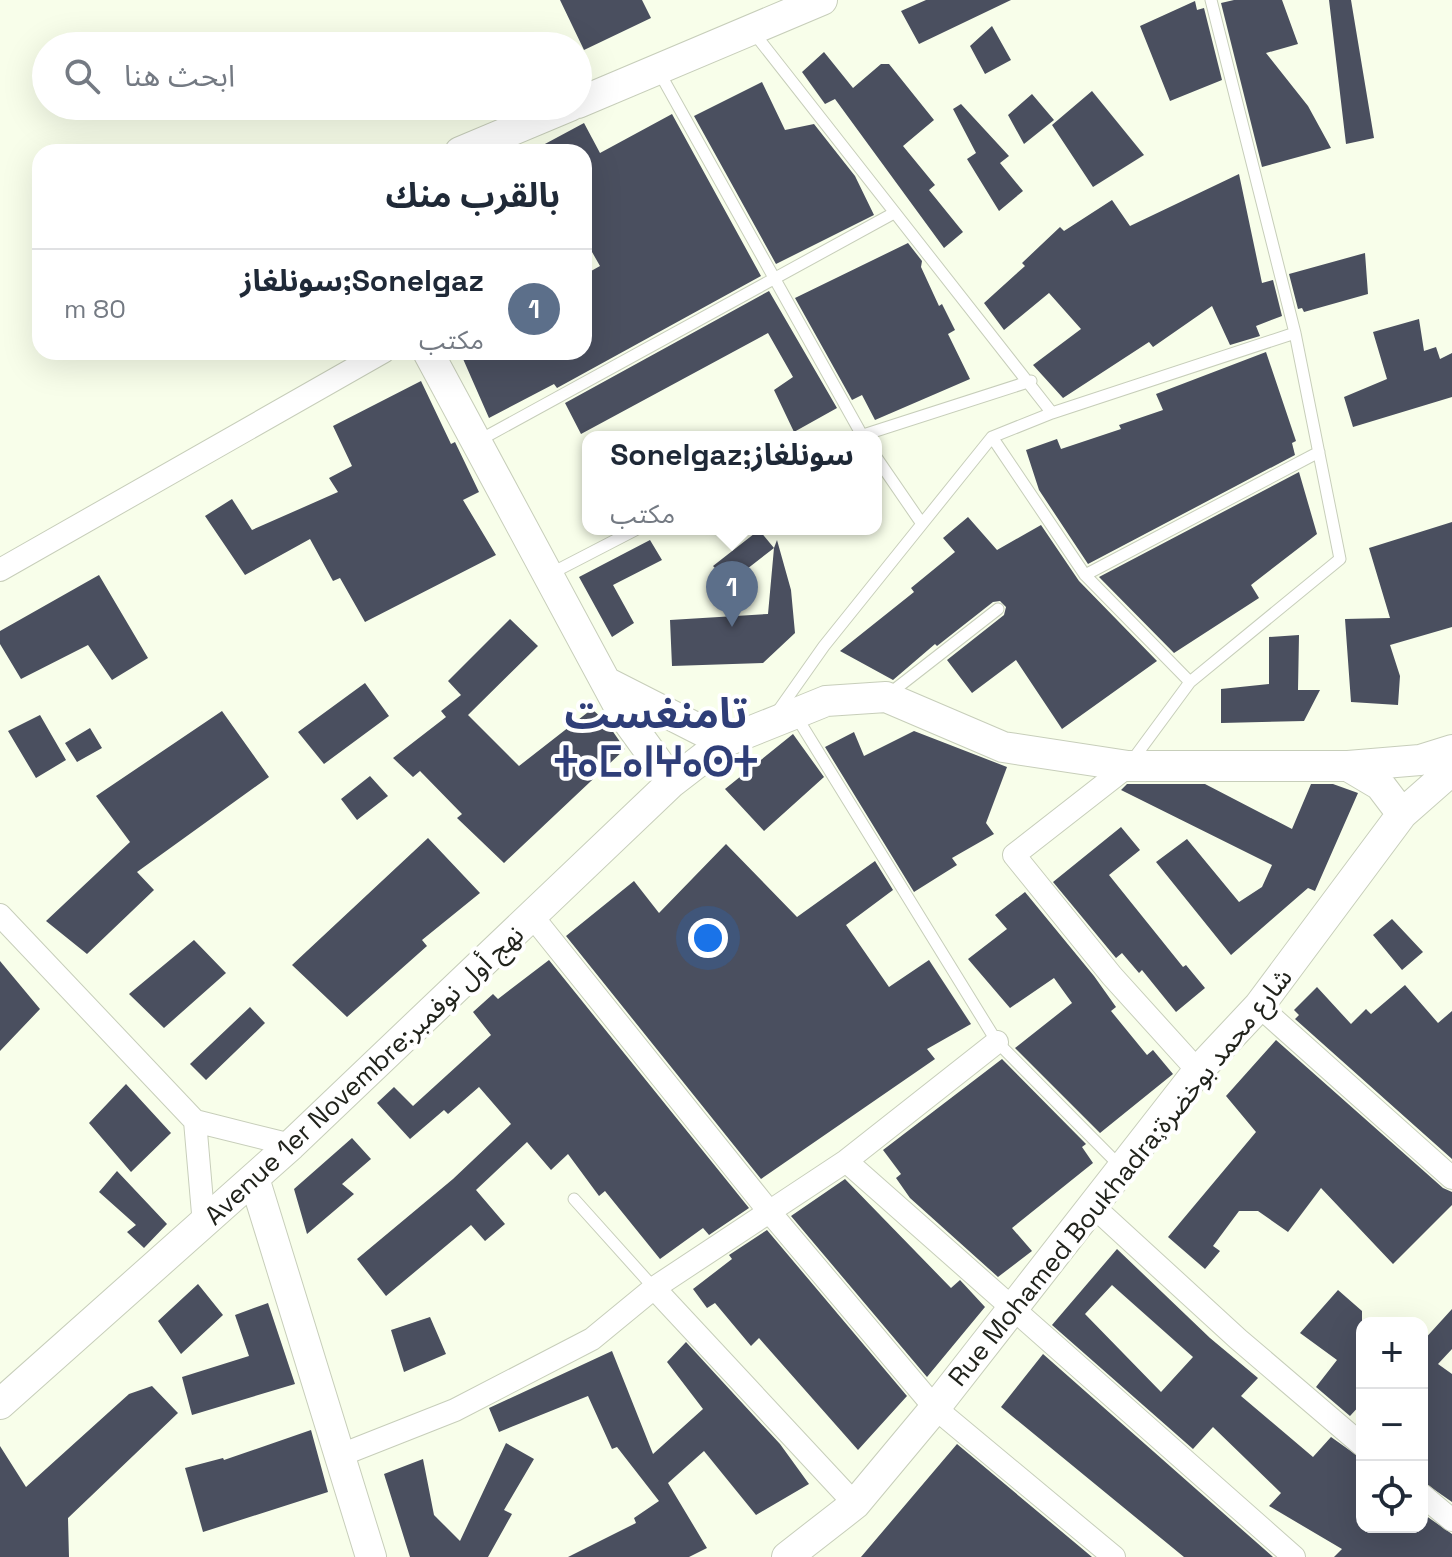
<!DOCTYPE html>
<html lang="ar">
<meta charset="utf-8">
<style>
body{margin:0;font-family:"Space Grotesk","Noto Sans Arabic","Noto Sans Tifinagh",sans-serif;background:#f2f2f3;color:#1f2937;direction:rtl}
.controls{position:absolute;right:24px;bottom:24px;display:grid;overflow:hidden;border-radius:16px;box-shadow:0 8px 32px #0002}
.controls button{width:72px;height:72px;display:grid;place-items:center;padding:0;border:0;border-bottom:2px solid #e0e1e3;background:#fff;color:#1f2937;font:40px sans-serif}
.you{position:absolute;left:708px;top:938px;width:28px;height:28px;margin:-20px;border:6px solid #fff;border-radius:50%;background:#1a73e8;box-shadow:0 0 0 12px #1a73e833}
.badge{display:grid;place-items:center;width:52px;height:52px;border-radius:50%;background:#ea580c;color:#fff;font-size:26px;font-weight:700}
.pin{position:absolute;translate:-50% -66px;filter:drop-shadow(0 2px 4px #0008)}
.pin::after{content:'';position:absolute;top:42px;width:28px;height:24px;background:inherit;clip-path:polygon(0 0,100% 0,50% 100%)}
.popup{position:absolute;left:582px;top:431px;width:300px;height:104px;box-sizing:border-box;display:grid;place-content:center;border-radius:16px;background:#fff;filter:drop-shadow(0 2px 6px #0005);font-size:26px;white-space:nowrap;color:#747a83}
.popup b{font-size:30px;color:#1f2937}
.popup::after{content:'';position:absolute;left:50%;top:100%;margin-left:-16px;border:16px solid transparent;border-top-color:#fff}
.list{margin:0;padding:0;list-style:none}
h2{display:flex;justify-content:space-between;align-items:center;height:104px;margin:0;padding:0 32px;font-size:34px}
h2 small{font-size:26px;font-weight:400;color:#747a83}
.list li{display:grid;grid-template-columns:52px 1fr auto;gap:24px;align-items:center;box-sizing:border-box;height:112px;padding:0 32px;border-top:2px solid #e0e1e3}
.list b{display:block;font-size:30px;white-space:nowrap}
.list p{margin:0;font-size:26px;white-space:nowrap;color:#747a83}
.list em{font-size:26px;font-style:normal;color:#747a83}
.icon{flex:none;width:44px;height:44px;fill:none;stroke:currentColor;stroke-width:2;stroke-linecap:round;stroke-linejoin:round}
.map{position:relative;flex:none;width:1452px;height:1557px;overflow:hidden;direction:ltr}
.search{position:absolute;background:#fff;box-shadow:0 8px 32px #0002;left:32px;top:32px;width:560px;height:88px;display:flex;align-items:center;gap:20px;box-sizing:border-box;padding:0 28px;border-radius:44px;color:#747a83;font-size:30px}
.panel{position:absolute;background:#fff;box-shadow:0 8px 32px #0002;left:32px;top:144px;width:560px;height:216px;border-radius:24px;direction:rtl}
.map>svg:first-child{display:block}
</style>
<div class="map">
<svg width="1452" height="1557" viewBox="0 0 1452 1557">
<rect width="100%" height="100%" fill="#f8feea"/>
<path fill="#4a4f5f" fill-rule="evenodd" d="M560 0H642L651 18 584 50Z
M926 0H1011L919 44 901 11Z
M1234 0H1282L1298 44 1266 53 1308 106 1331 148 1262 167 1221 3Z
M1329 0H1351L1374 138 1346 144Z
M1195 1 1197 10 1204 8 1222 80 1170 101 1140 26Z
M992 26 1011 60 985 74 970 46Z
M824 52 853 88 881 64H889L934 120 903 146 935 185 929 190 963 232 944 248 835 99 825 104 802 72Z
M762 82 785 130 814 124 855 176 874 215 776 264 694 116Z
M1092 91 1144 155 1093 187 1052 125Z
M1032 94 1054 120 1024 144 1008 115Z
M961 104 1009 156 1000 163 1023 191 999 211 967 159 976 153 953 109Z
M672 114 761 276 557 388 554 384 489 418 460 352H584V275L600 266 584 238V152H530L584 123 600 153Z
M1239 174 1262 283 1273 280 1282 316 1256 326 1260 336 1230 345 1212 306 1153 347 1149 342 1063 398 1033 365 1081 329 1049 293 1004 330 984 303 1025 266 1022 263 1060 227 1064 231 1112 200 1130 226Z
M908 243 922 261 921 267 939 306 942 304 955 330 948 334 970 379 875 420 862 395 852 400 795 298Z
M1365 253 1368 294 1304 312 1302 308 1298 309 1289 274Z
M769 291 837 408 794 432 774 390 793 377 768 333 581 434 565 403Z
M1419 319 1424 351 1436 347 1440 359 1452 353V397L1353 427 1344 397 1387 379 1373 332Z
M1266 352 1296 441 1292 443 1295 455 1088 564 1039 490 1026 450 1057 439 1061 449 1121 429 1119 425 1163 410 1156 394Z
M421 381 451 444 455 442 479 492 463 500 496 555 365 622 340 578 333 581 310 539 245 575 205 516 232 499 252 530 338 492 329 478 352 466 333 426Z
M1299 472 1317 534 1251 585 1259 598 1174 653 1099 577Z
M968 517 997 550 1041 525 1079 581 1157 661 1062 729 1016 660 972 693 947 660 1004 615 1006 607 1000 601 993 602 937 646 935 644 893 680 840 651 914 592 911 588 955 552 943 538Z
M1452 522V627L1390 645 1400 676 1398 705 1351 702 1345 619 1390 618 1369 548Z
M759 530 774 548 777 540 791 590 795 633 763 663 672 666 670 620 768 614 774 548 729 583 713 566Z
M650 540 662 560 613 585 634 623 612 637 579 577Z
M99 575 148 658 112 680 88 645 21 679 0 644V631Z
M510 619 538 646 468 715 519 766 592 709 607 723 625 749 504 863 457 818 462 814 420 771 413 777 393 758 446 717 441 711 461 695 448 681Z
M1299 635 1298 690H1320L1304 721 1221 723V689L1269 684V637Z
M365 683 389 716 324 764 298 732Z
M222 711 269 777 137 872 154 890 87 954 46 921 130 842 96 796Z
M40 715 66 760 36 778 8 731Z
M90 728 102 748 77 762 65 743Z
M914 731 1007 767 986 823 994 834 952 858 957 865 914 892 825 747 854 732 864 756Z
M793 734 824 777 764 831 725 789Z
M370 776 388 796 357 820 341 799Z
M1127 784H1205L1292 829 1311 784H1333L1358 793 1315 891 1308 888 1231 955 1156 862 1187 839 1239 902 1262 887 1272 865 1121 790Z
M1121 827 1140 850 1109 875 1183 967 1186 965 1205 988 1176 1012 1142 970 1139 973 1122 953 1116 958 1053 882Z
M428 838 480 893 422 940 427 946 347 1017 292 965Z
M726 844 797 917 875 861 893 890 846 925 889 987 929 960 971 1024 927 1049 935 1059 761 1179 566 936 634 881 659 913Z
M1025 892 1094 976 1116 1007 1111 1011 1147 1055 1153 1050 1173 1074 1100 1133 1015 1048 1072 1003 1054 978 1010 1008 968 959 1007 929 995 915Z
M1392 919 1423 952 1402 970 1373 935Z
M194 940 226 973 164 1028 129 994Z
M549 960 749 1208 709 1235 703 1228 660 1259 605 1191 599 1196 568 1154 551 1170 527 1142 476 1190 505 1224 485 1241 471 1225 386 1296 357 1259 453 1179 511 1124 479 1087 448 1114 444 1110 410 1139 377 1103 394 1087 413 1106 491 1035 473 1012 493 994 498 999Z
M0 961 40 1009 0 1051Z
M1405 985 1438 1023 1452 1011V1159L1295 1019 1299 1015 1294 1010 1317 987 1351 1024 1366 1009 1371 1014Z
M250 1007 265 1023 206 1080 190 1064Z
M1276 1040 1443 1188 1452 1192V1205L1393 1264 1321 1188 1288 1232 1258 1211H1239L1213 1246 1220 1251 1205 1269 1168 1237 1256 1132 1226 1096Z
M1002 1059 1086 1144 1082 1147 1093 1163 1012 1228 1032 1251 998 1277 910 1198 896 1178 901 1174 883 1150Z
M126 1084 171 1133 131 1172 89 1123Z
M352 1138 371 1159 342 1184 354 1194 307 1234 294 1189Z
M117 1171 167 1224 144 1248 127 1232 136 1225 99 1192Z
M845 1179 951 1288 960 1280 985 1307 927 1377 791 1216Z
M767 1230 907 1396 858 1450 759 1338 751 1346 715 1303 707 1308 693 1289 732 1259 729 1255Z
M1117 1249 1210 1338 1258 1378 1241 1396 1313 1457 1331 1437 1362 1459V1527H1422V1513L1452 1534V1557H1334L1342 1549 1269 1506 1281 1493 1213 1427 1193 1449 1052 1325ZM1112 1285 1193 1357 1161 1392 1085 1314Z
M198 1284 223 1315 181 1354 158 1321Z
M1338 1290 1362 1311V1403L1350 1416 1316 1387 1337 1360 1300 1333Z
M268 1303 295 1384 192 1415 182 1377 249 1356 235 1315Z
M1452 1309V1349L1438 1364 1452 1374V1502L1422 1481V1342Z
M430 1317 446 1354 404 1372 391 1330Z
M686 1342 780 1444 809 1484 756 1515 704 1451 668 1483 707 1548 689 1557H568L636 1523 634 1518 659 1501 617 1447 612 1449 588 1396 499 1432 489 1408 612 1351 653 1454 703 1409 667 1362Z
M1043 1354 1273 1557H1184L1001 1407Z
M152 1386 178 1413 68 1518 69 1557H0V1446L26 1487 129 1394Z
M311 1430 328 1492 203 1532 185 1468 223 1458 224 1460Z
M506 1443 534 1459 504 1510 512 1514 488 1557H410L384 1474 423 1459 434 1515 460 1541Z
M957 1444 1092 1557H861Z"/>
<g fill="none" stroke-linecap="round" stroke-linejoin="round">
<g stroke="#c7ceba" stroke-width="13">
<path id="lane" d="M754 33 1052 413 1295 333
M658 70 863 437
M857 437 1031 381
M992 437 1085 575 1190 682
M478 441 894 213
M922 524 992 437 1052 413
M550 574 637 529
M1085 575 1319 452
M889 694 998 609
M776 714 824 646 922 524 876 457
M796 716 997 1042 1121 1167
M1131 762 1190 682 1340 559 1295 333 1211 0
M574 1199 654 1288"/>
</g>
<g stroke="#c7ceba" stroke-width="24">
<path id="street" d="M0 570 383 352
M1128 766 1014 855 1112 976 1198 1071
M0 915 195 1121 204 1225
M532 916 768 1210 935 1408 1114 1557
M1259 1006 1452 1178
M195 1121 291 1145
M846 1161 1294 1557
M1094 1207 1238 1339 1362 1445
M654 1288 855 1504
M341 1455 455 1410 592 1339 654 1288 846 1161 997 1042
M1422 1495 1452 1520"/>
</g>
<g stroke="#c7ceba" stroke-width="32">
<path id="secondary" d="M578 103 822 0
M460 152 570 106
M428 352 624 716 672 782
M606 682 724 742
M1348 766 1380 785 1402 814
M254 1178 371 1557
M0 1404 291 1145 672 782 724 742 794 714 826 701 886 697 1003 747 1128 766H1348L1420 760 1452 750
M787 1557 855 1504 935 1408 1198 1071 1259 1006 1402 814 1452 770"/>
</g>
<use href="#lane" stroke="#fff" stroke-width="11"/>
<use href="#street" stroke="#fff" stroke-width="22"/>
<use href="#secondary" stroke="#fff" stroke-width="30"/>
</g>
<g text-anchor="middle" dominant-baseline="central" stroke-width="8" stroke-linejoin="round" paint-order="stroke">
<g font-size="26" fill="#21231c" stroke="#fff">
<text transform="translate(364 1075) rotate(-43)">Avenue 1er Novembre;نهج أول نوفمبر</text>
<text transform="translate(1120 1177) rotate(-51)">Rue Mohamed Boukhadra;شارع محمد بوخضرة</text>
</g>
<g font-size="42" font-weight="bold" fill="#2f3e78" stroke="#fff">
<text x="656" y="713">تامنغست<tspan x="656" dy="48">ⵜⴰⵎⴰⵏⵖⴰⵙⵜ</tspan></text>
</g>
</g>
</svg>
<div class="controls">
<button>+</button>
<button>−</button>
<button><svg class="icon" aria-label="locate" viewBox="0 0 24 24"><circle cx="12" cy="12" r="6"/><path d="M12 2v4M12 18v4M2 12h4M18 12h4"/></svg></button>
</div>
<div class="you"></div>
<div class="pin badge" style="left:732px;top:627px;background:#5c6f8a">1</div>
<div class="popup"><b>Sonelgaz;سونلغاز</b>مكتب</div>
<div class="search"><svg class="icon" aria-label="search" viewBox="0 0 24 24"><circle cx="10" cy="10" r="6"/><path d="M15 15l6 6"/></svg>ابحث هنا</div>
<section class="panel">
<h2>بالقرب منك<small></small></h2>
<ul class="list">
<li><span class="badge" style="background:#5c6f8a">1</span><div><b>Sonelgaz;سونلغاز</b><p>مكتب</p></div><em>80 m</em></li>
</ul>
</section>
</div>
